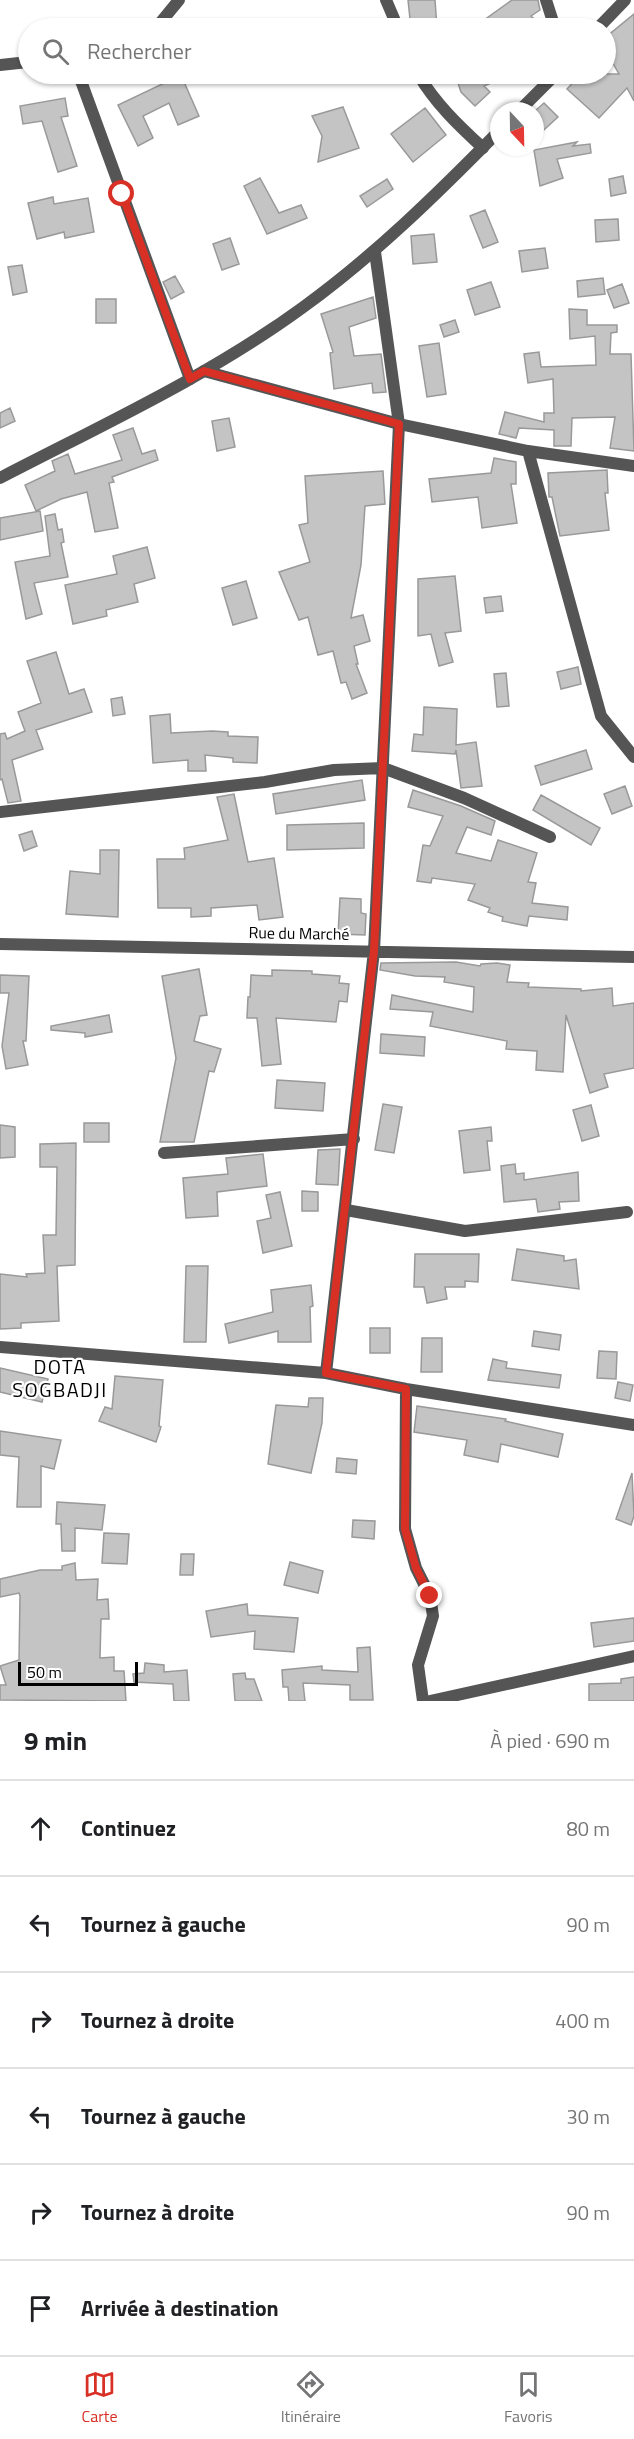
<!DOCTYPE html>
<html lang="fr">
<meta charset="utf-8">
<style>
body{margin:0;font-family:"Titillium Web",sans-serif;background:#f6f6f6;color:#202124}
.compass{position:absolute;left:490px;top:102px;width:54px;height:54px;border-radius:50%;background:#fff;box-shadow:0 2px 4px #0004;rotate:158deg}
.scale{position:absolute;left:18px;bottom:15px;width:120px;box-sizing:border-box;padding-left:6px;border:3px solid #000;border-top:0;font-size:16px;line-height:21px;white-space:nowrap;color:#000;-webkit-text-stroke:4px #fff;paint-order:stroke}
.stop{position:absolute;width:18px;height:18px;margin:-14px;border:4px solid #d93025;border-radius:50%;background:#fff}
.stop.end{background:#d93025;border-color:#fff;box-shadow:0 2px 6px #0008}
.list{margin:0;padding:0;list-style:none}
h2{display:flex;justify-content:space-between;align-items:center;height:78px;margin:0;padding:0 24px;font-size:26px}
h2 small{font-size:20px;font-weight:400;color:#757577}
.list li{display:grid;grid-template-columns:39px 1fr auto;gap:18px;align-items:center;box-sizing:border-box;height:96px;padding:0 24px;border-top:2px solid #e0e0e0}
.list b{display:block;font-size:22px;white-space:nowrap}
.list em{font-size:20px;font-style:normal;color:#757577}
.icon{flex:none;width:33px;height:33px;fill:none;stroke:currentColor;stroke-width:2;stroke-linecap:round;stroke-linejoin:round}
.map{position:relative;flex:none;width:634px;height:1701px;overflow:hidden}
.search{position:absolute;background:#fff;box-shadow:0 2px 4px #0004;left:18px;right:18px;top:18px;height:66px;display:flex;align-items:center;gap:15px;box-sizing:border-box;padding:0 21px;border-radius:33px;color:#757577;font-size:22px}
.sheet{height:654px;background:#fff}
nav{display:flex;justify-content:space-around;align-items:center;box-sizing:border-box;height:84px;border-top:2px solid #e0e0e0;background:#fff;font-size:16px;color:#757577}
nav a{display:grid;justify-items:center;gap:3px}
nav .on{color:#d93025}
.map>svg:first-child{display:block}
</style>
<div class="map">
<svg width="634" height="1701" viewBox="0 0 634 1701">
<rect width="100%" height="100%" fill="#fff"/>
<path fill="#c4c4c4" stroke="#999" stroke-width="1.5" d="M408 0H435L437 28H411Z
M512 0H538L540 10 531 16 544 28H473Z
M634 14V101L627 88 599 118 567 89 581 74H619L607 53 614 49 606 37Z
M455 74H511L484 86 490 92 475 106 461 92Z
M181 75 199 116 178 125 169 103 143 116 153 138 138 146 118 105Z
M65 98 68 116 61 117 77 166 58 172 42 121 23 124 20 106Z
M544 103 558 117 535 138V111Z
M343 107 359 148 318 162 322 136 312 116Z
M425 108 446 135 413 162 391 134Z
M577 142 573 146 590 144 591 153 557 159 563 178 540 186 534 150Z
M623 176 626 193 611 196 609 179Z
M260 178 279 213 301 205 307 218 267 234 244 186Z
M387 179 393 189 367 207 360 196Z
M53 197 54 204 88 198 94 232 65 238 64 232 37 239 28 203Z
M485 210 498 242 483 248 470 216Z
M618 219 619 240 596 242 595 220Z
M434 234 437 262 413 264 411 236Z
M230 238 239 264 222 270 213 244Z
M545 248 548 268 522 272 519 251Z
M22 265 27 292 13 295 8 267Z
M175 276 184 292 171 299 163 282Z
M603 278 605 294 578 297 577 281Z
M491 282 500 307 475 315 467 290Z
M622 284 629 303 614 308 607 290Z
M373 297 376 318 349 327 354 356 381 354 386 392 373 393 372 383 334 389 330 353 333 352 321 314Z
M96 299H116V323H96Z
M569 309 587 310V325H617V332L611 333 610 354H631L634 451 610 448 615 417 572 418 571 446H554V430L519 428 516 438 499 434 505 412 544 422V413H554L553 379 528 383 524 354 539 352 541 367 596 365 595 336 570 339Z
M455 320 459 332 444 337 440 325Z
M439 343 446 394 427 397 419 346Z
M10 408 15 421 0 428V413Z
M229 418 235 447 217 451 212 421Z
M133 428 142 454 155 450 158 460 112 477 114 482 109 483 118 528 95 532 87 492 61 499 36 511 25 485 55 471 52 461 68 454 75 474 122 460 113 435Z
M494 458 516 462V484H511L517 523 482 528 478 497 432 502 429 479 491 473Z
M607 470 608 493H605L609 530 560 536 552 497H549L548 473Z
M383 471 385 504 365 506 361 565 351 618 363 615 370 641 354 646 358 664H356L367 693 352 699 346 682 341 683 333 651 318 655 308 617 299 620 279 572 310 562 299 525 308 523 305 476Z
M40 511 43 531 0 540V518Z
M55 514 58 530 62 529 64 542 61 543 68 577 34 583 42 614 26 619 15 562 50 556 45 516Z
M147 547 155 578 134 584 138 602 106 610 107 616 73 624 65 585 117 574 113 556Z
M455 576 461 631 445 633 453 662 439 666 431 634 418 636V579Z
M246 581 257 618 233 625 222 588Z
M501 596 503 611 486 613 484 598Z
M56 652 69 694 84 689 92 712 36 730 43 749 12 760 21 801 8 803 2 779 0 780V734L5 733 7 739 25 731 18 712 41 703 27 661Z
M578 667 581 684 561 689 557 672Z
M506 673 509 706 497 707 494 674Z
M122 697 125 714 113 716 111 699Z
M424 707 457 709 456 745 476 742 482 786 461 788 456 750 455 754 412 751 414 734 423 735Z
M170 714 171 733 212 731 228 732V736L258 737 257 763 233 762V758L205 755 206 771H188V760L153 763 150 716Z
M586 750 592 769 541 785 535 766Z
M362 780 365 800 276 814 273 794Z
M625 786 632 806 612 814 604 794Z
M413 790 461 806 495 821 491 835 467 827 456 853 491 861 498 840 537 853 528 882 536 883 532 903 568 907 567 920 529 916 527 926 502 921 503 917 488 912 490 908 468 900 475 884 432 878 431 883 417 881 423 845 430 846 443 816 408 807Z
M234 794 248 862 274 858 283 917 259 920 257 905 211 908V916L191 917V908H158L157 859H185L184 848 228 840 217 797Z
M541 795 600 828 591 845 533 810Z
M364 823V848L287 850V825Z
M32 831 37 846 24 851 19 835Z
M100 850H119L118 917 66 914 70 871 100 874Z
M340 898 361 899V913L366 914 365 935 338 934Z
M456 962 480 966 481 964 497 963 510 965 507 982 529 983 528 987 581 989V991L612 988 613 1006 634 1003V1068L604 1074 608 1087 590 1093 566 1015 563 1072 536 1070 537 1051 506 1049 507 1041 430 1026 433 1012 390 1009 392 995 473 1012 474 987 444 982 445 977 415 976 380 970 381 963Z
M199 969 207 1015 200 1016 194 1041 221 1049 214 1072 209 1071 194 1142H160L176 1058 162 976Z
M272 970 312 971V974L340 976 339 983 349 984 347 1002 339 1001 336 1022 276 1018 281 1064 262 1066 257 1018H247L248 997H250L251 975 272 976Z
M0 975 29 976 26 1041H23L28 1065 6 1069 2 1046 9 993H0Z
M109 1015 112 1032 85 1037V1033L51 1030V1026Z
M381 1034 425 1037 424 1056 380 1053Z
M277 1080 325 1083 323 1111 275 1108Z
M383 1104 402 1107 394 1153 375 1150Z
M591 1105 599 1136 582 1141 573 1110Z
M84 1123H109V1142H84Z
M0 1125 15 1127V1157L0 1158Z
M491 1127 492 1141H487L490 1170 464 1173 459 1131Z
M76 1143 75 1265 57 1266 59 1321 21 1323V1328L0 1329V1274L27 1277 26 1274 45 1273 43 1235H56L57 1167H40V1144Z
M340 1149 338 1185 316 1184 318 1150Z
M263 1154 267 1186 217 1192 218 1216 186 1218 183 1178 228 1174 226 1158Z
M515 1164 516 1174 524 1173V1180L578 1172 579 1201 559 1202 560 1209 538 1212 536 1199 504 1202 501 1166Z
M302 1191 318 1192V1211H302Z
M280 1192 292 1246 263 1253 257 1221 271 1218 266 1195Z
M517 1249 564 1256V1261L576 1259 579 1289 512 1280Z
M415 1254H479L478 1282 465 1281V1287H445L447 1299 427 1303 424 1287H414Z
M186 1266H208L206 1342H184Z
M311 1285 313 1306 310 1307 311 1342H278V1331L229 1343 225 1324 273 1312 271 1290Z
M370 1328H390V1353H370Z
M534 1331 561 1335 559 1350 532 1346Z
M422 1338H442V1372H421Z
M599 1351 617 1352 616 1379 597 1378Z
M493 1359 507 1362 506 1368 561 1375 559 1388 488 1380Z
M0 1368 48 1379 42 1402 0 1392Z
M115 1376 163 1380 159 1426 161 1427 156 1442 99 1421 105 1407 112 1409Z
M618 1382 633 1385 630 1401 615 1398Z
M309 1398H323L322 1423 311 1473 268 1464 276 1405 308 1407Z
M417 1406 506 1419 505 1421 563 1434 558 1457 501 1444 498 1462 464 1455 467 1440 414 1432Z
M0 1431 61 1440 54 1469 41 1466V1507H17L19 1457 0 1455Z
M337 1458 357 1460 356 1474 336 1472Z
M632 1473 634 1516 631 1525 616 1519Z
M57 1502 105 1505 102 1530 75 1528V1551H62L61 1524H56Z
M353 1520 375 1521 374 1539 352 1537Z
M104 1533 129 1534 127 1564 102 1563Z
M181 1554H194L193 1575H180Z
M290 1562 323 1571 318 1593 284 1585Z
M75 1563 76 1580 98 1579 97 1600 108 1599 109 1619H101L100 1658 114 1657V1671H124L126 1701 0 1700V1685H6L0 1666 19 1660 20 1596 19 1593 0 1597V1579L40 1570H62V1566Z
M247 1604 248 1615 298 1618 294 1652 254 1649 255 1631 211 1637 206 1611Z
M634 1618V1641L594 1647 591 1623Z
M370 1647 373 1700H350V1685L303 1683 305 1701H289L288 1687H283L282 1670 322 1666V1670L358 1672 357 1648Z
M145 1663 164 1665V1672L187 1670 189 1701H174L173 1684 134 1682 133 1674 144 1673Z
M245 1673 246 1679H254L262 1701H235L233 1674Z
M634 1677V1701H589V1684L621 1683V1679Z"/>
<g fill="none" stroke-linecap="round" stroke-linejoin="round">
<path stroke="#555" stroke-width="12" d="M386 0 398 28
M546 0 555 28
M156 28 179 0
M0 65 28 62
M73 74 81 81 95 74
M418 74C435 103 458 125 483 148
M81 81 190 379
M204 371 399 424 528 451 634 466
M528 451 601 716 634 757
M0 812 265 782 334 770 383 768 464 798 550 837
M0 944 634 957
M164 1153 354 1139
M346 1210 465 1231 627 1212
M0 1347 326 1373 406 1389 634 1425
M326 1373 374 951 399 424 375 252
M406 1389 405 1529 416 1568 430 1596 433 1616 418 1665 423 1701
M430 1701 634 1656"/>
<path stroke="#555" stroke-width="12" d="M598 28 625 0
M519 111 556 74
M0 478C102 425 209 376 302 308 374 256 437 194 499 131"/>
</g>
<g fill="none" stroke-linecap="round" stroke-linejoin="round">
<path stroke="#d93025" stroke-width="8" d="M122 194 190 379 204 371 399 424 374 951 326 1373 406 1389 405 1529 416 1568 430 1596"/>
</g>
<g text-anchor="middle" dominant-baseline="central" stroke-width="4.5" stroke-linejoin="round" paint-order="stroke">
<g font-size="16" fill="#000" stroke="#fff">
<text transform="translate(299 933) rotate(1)">Rue du Marché</text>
</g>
<g font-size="20" letter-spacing="1.5" fill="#000" stroke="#fff">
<text x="60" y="1366">DOTA<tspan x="60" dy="23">SOGBADJI</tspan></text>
</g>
</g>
</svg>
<svg class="compass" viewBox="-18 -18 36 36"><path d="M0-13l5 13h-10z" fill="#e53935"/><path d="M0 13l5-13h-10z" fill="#757577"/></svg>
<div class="scale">50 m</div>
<div class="stop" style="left:122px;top:194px"></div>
<div class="stop end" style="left:430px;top:1596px"></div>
<div class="search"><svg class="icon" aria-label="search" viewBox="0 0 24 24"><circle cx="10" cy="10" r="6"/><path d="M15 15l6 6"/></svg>Rechercher</div>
</div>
<section class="sheet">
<h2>9 min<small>À pied · 690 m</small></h2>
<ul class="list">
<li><svg class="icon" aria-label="ahead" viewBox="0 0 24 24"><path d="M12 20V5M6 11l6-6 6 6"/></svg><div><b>Continuez</b></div><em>80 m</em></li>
<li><svg class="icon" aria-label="left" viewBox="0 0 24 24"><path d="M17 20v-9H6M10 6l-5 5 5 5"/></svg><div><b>Tournez à gauche</b></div><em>90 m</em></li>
<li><svg class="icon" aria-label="right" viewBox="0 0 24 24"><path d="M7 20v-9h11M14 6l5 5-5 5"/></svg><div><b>Tournez à droite</b></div><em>400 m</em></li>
<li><svg class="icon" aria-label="left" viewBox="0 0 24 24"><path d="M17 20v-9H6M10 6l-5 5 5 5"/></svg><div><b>Tournez à gauche</b></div><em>30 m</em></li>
<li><svg class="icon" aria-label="right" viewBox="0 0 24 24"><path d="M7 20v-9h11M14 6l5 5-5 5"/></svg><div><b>Tournez à droite</b></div><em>90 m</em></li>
<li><svg class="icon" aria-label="arrive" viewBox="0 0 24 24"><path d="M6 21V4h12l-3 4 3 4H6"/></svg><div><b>Arrivée à destination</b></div></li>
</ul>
</section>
<nav>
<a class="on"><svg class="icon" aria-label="map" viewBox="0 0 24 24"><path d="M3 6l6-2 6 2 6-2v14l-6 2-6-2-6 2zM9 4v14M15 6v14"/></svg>Carte</a>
<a><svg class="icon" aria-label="directions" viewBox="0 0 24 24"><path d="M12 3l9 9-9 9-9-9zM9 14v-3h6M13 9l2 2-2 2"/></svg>Itinéraire</a>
<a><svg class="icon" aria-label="saved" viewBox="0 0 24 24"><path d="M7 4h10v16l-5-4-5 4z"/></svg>Favoris</a>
</nav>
